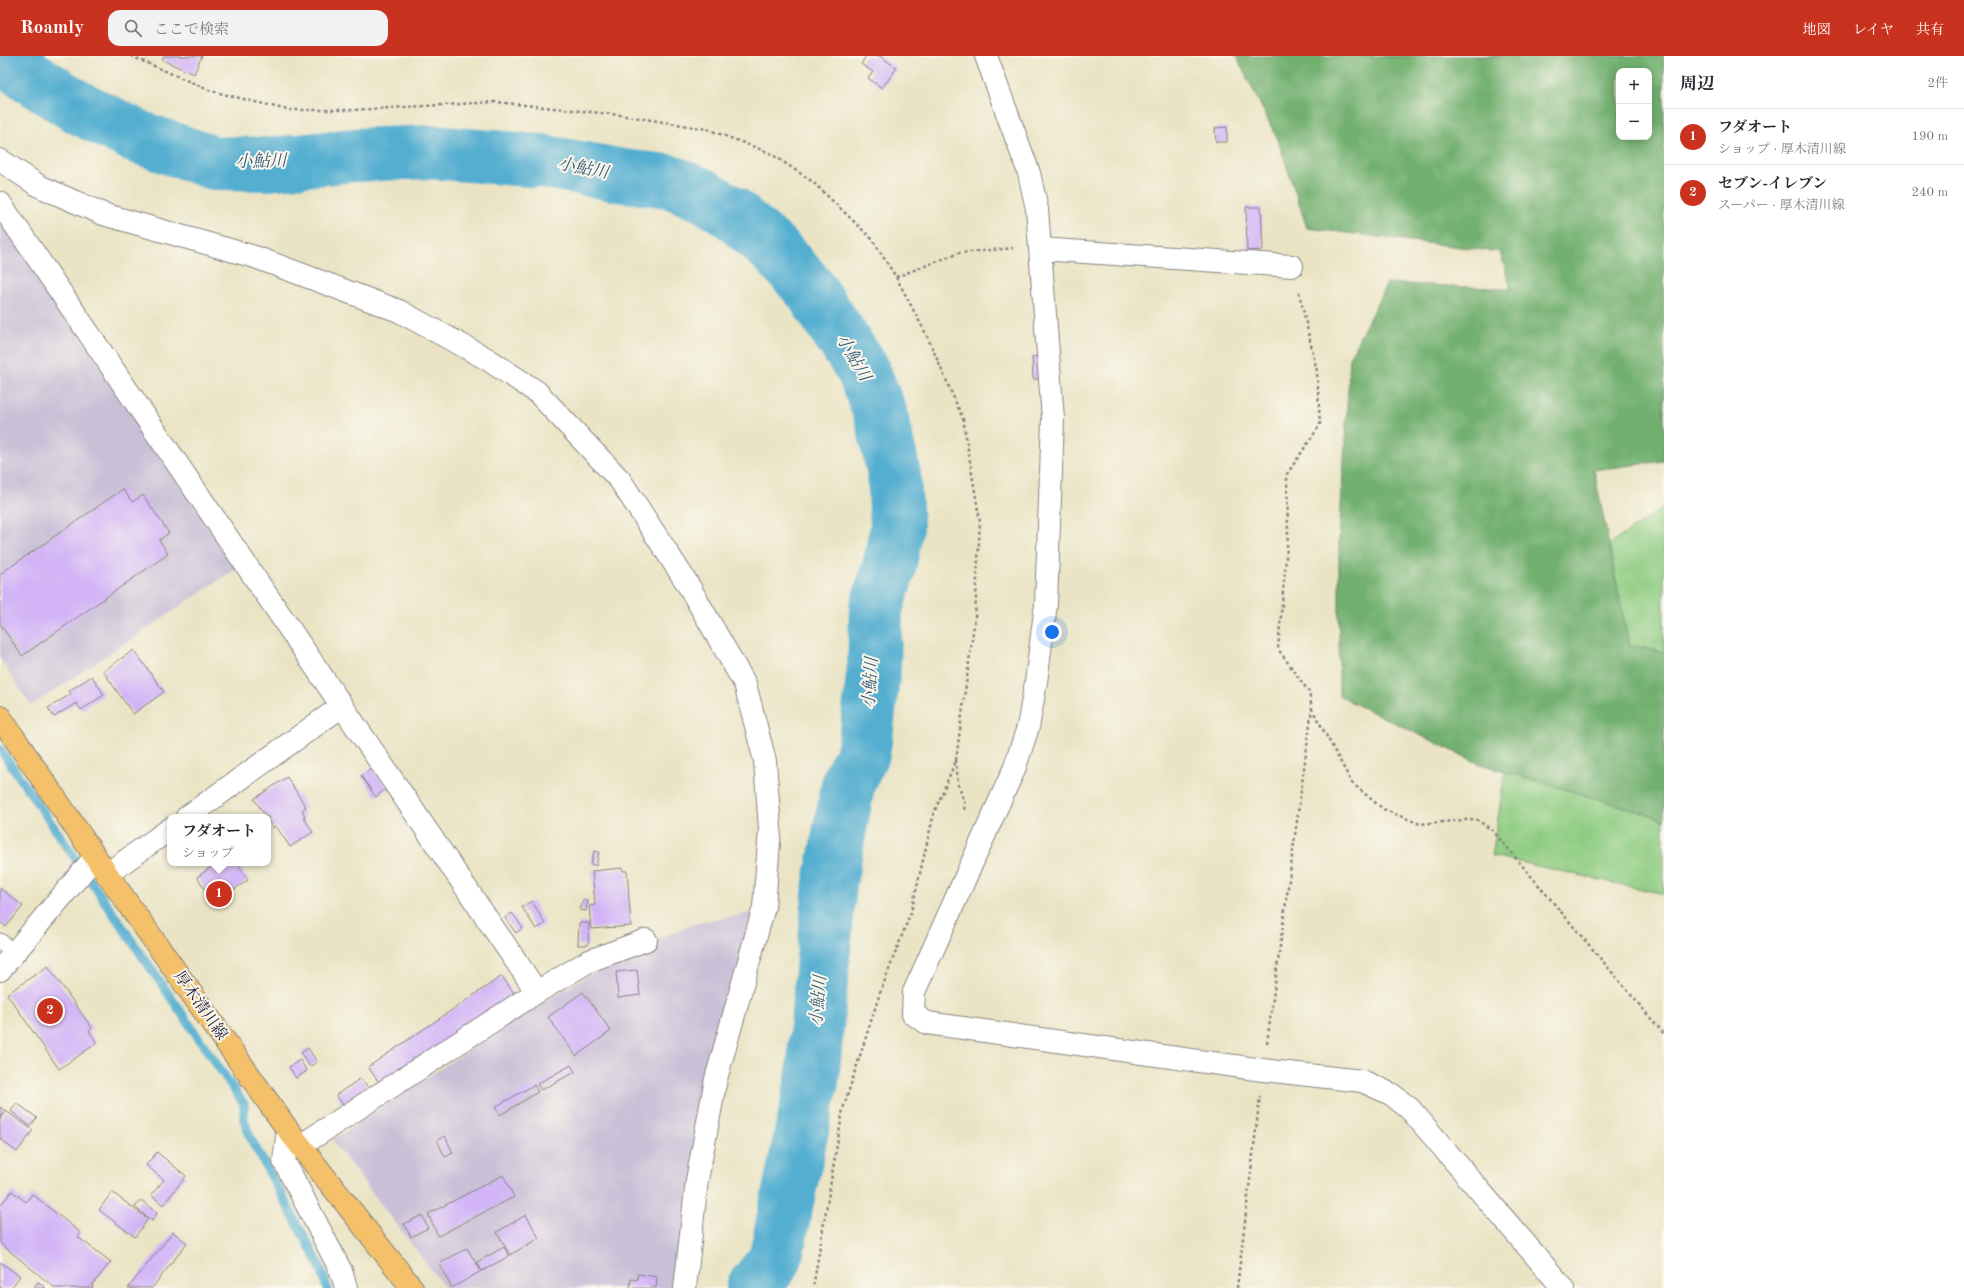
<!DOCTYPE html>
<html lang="ja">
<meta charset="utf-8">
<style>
body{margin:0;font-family:"Old Standard TT","Noto Serif JP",serif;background:#f2f2f3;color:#2b2b33}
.controls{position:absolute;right:12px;top:12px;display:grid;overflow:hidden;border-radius:8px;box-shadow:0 2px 10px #0003}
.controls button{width:36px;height:36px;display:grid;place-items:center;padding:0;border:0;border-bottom:1px solid #e1e1e2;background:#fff;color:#2b2b33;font:20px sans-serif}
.you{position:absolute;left:1052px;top:576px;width:14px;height:14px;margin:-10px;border:3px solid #fff;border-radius:50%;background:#1a73e8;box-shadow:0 0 0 6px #1a73e833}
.badge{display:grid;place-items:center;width:26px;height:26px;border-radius:50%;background:#c8321e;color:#fff;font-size:13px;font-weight:700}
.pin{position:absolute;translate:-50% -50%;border:2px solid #fff;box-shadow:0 1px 4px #0006}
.popup{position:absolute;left:167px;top:758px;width:104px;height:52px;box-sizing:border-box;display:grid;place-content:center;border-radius:8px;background:#fff;filter:drop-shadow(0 1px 3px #0005);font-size:13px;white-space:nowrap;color:#7c7c81}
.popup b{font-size:15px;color:#2b2b33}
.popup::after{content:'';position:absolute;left:50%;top:100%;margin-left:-8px;border:8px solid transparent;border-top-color:#fff}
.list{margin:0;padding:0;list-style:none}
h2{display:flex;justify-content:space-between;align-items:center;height:52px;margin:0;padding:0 16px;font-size:17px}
h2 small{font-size:13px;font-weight:400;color:#7c7c81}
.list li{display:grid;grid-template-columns:26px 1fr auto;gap:12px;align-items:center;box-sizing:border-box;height:56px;padding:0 16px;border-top:1px solid #e1e1e2}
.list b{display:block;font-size:15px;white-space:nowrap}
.list p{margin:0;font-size:13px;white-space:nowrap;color:#7c7c81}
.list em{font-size:13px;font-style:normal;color:#7c7c81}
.icon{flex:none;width:22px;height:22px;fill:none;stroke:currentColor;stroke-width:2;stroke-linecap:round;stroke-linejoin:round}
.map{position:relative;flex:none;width:1664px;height:1232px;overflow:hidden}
header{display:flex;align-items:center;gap:24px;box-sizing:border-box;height:56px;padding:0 20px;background:#c8321e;color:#fff}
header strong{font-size:19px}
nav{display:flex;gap:22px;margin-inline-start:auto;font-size:14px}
.search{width:280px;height:36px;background:#f2f2f3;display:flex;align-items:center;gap:10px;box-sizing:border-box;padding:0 14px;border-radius:12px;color:#7c7c81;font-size:15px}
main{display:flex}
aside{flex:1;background:#fff}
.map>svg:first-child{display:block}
</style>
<header>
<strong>Roamly</strong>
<div class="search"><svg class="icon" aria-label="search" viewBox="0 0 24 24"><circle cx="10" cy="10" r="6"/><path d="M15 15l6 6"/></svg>ここで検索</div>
<nav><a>地図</a><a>レイヤ</a><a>共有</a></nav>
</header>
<main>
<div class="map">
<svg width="1664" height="1232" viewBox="0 0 1664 1232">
<rect width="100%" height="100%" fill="#fbf7ec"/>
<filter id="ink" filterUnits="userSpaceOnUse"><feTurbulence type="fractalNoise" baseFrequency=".025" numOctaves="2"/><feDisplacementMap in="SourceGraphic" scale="8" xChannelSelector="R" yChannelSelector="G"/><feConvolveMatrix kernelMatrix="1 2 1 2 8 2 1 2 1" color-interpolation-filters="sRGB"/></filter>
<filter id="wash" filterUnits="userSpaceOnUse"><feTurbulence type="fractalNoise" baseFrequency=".012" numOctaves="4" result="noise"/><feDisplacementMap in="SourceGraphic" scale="16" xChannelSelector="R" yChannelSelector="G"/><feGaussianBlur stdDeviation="0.9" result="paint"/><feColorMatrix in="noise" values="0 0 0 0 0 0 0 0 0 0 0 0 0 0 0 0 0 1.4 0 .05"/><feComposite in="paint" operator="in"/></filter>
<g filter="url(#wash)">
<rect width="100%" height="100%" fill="#eae4c5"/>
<path fill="#c9bfd7" d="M0 161 236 513 31 650 0 603Z
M756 856 679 1232H445L332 1084 531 953 635 892 697 867Z"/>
<path fill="#8ecc82" stroke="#58775e" d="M1664 451V838L1492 800 1533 541Z"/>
<path fill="#72b070" stroke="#4a6956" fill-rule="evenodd" d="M1236 0H1664V405L1594 414 1629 589 1664 596V765L1641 756 1480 708 1339 640V485L1350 301 1387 227 1511 233 1500 196 1307 172 1278 84ZM1619 15H1649V81H1619Z"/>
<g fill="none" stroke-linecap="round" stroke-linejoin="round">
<path stroke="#52aed0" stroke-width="9" d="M0 693 244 1048V1064L251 1083 319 1208 327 1232"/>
<path stroke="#52aed0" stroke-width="54" d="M0 1 74 49 138 81 214 107 269 108 354 99 430 96 541 105 624 120 669 125 703 139 731 156 776 195 810 233 863 314 881 359 894 418 897 470 889 512 876 553 874 610 867 673 863 698 849 724 830 827 812 1025 775 1204 753 1232"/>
</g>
<g id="blocks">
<path fill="#d2b4f7" d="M164 0H202L194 18 162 4Z
M866 0H880L897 12 882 32 868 22 873 16 861 8Z
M1227 71V86H1216L1215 72Z
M1246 151H1261L1263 194 1247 195Z
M1040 300 1041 323H1033L1032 301Z
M123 433 132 446 143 439 169 477 159 484 168 498 22 600 0 568V518Z
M134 594 164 636 133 658 103 615Z
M92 620 104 639 81 654 76 647 54 661 48 652 71 638 69 635Z
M372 712 387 732 376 741 361 720Z
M287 721 306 751 302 754 305 760 303 761 313 776 290 791 276 770 273 772 268 765V761H266L254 743Z
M594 795 599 796 596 810 591 808Z
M217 807H237L248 824 214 847 197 821Z
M622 812 623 815H627L631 870 591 873 589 850 595 849 592 815Z
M0 832 23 850 6 871 0 866Z
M583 844 588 845 586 855 580 854Z
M532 845 545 868 536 873 522 851Z
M512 857 523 872 516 877 505 862Z
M579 867H589L588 889H578Z
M48 910 92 972 89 975 97 987 59 1013 7 938Z
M637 914 640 939 618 942 616 916Z
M502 920 515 939 381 1029 368 1011Z
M583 936 611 975 576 1000 548 961Z
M308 992 317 1006 310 1011 301 997Z
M300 1004 307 1015 296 1022 289 1011Z
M571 1009 575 1016 541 1034 537 1028Z
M361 1022 369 1033 346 1053 336 1039Z
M534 1029 538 1036 500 1059 495 1051Z
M17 1047 37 1062 30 1070 11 1055Z
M0 1051 5 1055 0 1061Z
M6 1055 33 1074 17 1096 0 1083V1063Z
M445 1080 453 1097 445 1101 437 1084Z
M157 1096 186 1120 163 1149 151 1139 164 1124 146 1109Z
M503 1119 514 1141 438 1180 428 1158Z
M12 1135 26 1146 32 1138 81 1177 78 1181 111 1206 92 1229 93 1232H55L0 1187V1150Z
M112 1136 148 1163 135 1181 99 1154Z
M141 1144 157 1157 152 1165 135 1151Z
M422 1159 428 1172 411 1181 404 1168Z
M526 1159 539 1182 510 1199 497 1176Z
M173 1176 187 1187 152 1232H128Z
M504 1191 509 1200 482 1215 477 1206Z
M467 1192 481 1215 452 1232 439 1208Z
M0 1206 20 1220 11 1232H0Z
M638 1218 657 1221 656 1232H630L631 1223 637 1224Z
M38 1226 46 1232H33Z"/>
</g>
</g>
<g filter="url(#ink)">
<use href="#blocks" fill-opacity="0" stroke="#868380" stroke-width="1"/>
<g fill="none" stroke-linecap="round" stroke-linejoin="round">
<g stroke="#868380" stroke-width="17">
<path id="service" d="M0 885 14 897"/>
</g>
<g stroke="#868380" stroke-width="24">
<path id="minor" d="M986 0 1029 117 1037 153 1053 363 1046 548 1036 626 1028 671 1015 711 914 936 913 958 927 967 1263 1014 1362 1025 1391 1038 1410 1053 1563 1232
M0 104 39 130 103 158 255 201 399 255 487 303 537 336 620 424 687 527 745 628 765 705 770 773 764 851 716 1023 697 1124 685 1232
M0 147 342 650
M1040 193 1292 210
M187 761 342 650 537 936
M107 818 170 773
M0 914 95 801
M288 1074 284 1105 341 1215 346 1232
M300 1090 537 936 589 905 646 884"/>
</g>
<g stroke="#868380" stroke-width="24">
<path id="primary" d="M0 661 107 818 288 1074 412 1232"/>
</g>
<path stroke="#868380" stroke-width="2.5" stroke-dasharray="3 3" stroke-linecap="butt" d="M131 0 211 35 288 54H353L496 46 620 59 707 73 770 97 813 126 872 183 896 221 927 280 963 363 980 466 975 561 956 704 934 757 911 856 880 937 843 1053 813 1232
M896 221 959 197 1013 192
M1299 236 1317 315 1320 369 1287 418 1288 479 1278 593 1309 636 1312 653
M956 704 958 728 965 748 964 754
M1267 987 1312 653 1352 727 1383 753 1420 768 1476 763 1493 775 1664 978
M1237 1232 1260 1040"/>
<use href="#service" stroke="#fff" stroke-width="15"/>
<use href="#minor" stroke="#fff" stroke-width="22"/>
<use href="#primary" stroke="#f4c16a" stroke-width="22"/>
</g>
</g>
<g text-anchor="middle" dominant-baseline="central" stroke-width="4" stroke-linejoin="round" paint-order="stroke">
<g font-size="16" fill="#22223b" stroke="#fbf7ec">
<text transform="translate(200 950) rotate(55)">厚木清川線</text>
</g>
<g font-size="17" font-style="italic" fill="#355a77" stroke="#fbf7ec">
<text transform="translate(261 106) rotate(-1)">小鮎川</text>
<text transform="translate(583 113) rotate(11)">小鮎川</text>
<text transform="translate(853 302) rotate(60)">小鮎川</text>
<text transform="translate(871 627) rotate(-86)">小鮎川</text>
<text transform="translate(819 945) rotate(-85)">小鮎川</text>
</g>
</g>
</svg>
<div class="controls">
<button>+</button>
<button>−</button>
</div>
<div class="you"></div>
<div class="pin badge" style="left:219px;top:838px">1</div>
<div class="popup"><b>フダオート</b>ショップ</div>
<div class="pin badge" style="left:50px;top:955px">2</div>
</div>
<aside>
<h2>周辺<small>2件</small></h2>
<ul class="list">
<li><span class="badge">1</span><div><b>フダオート</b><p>ショップ · 厚木清川線</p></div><em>190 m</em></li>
<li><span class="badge">2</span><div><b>セブン-イレブン</b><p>スーパー · 厚木清川線</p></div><em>240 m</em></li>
</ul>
</aside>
</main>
